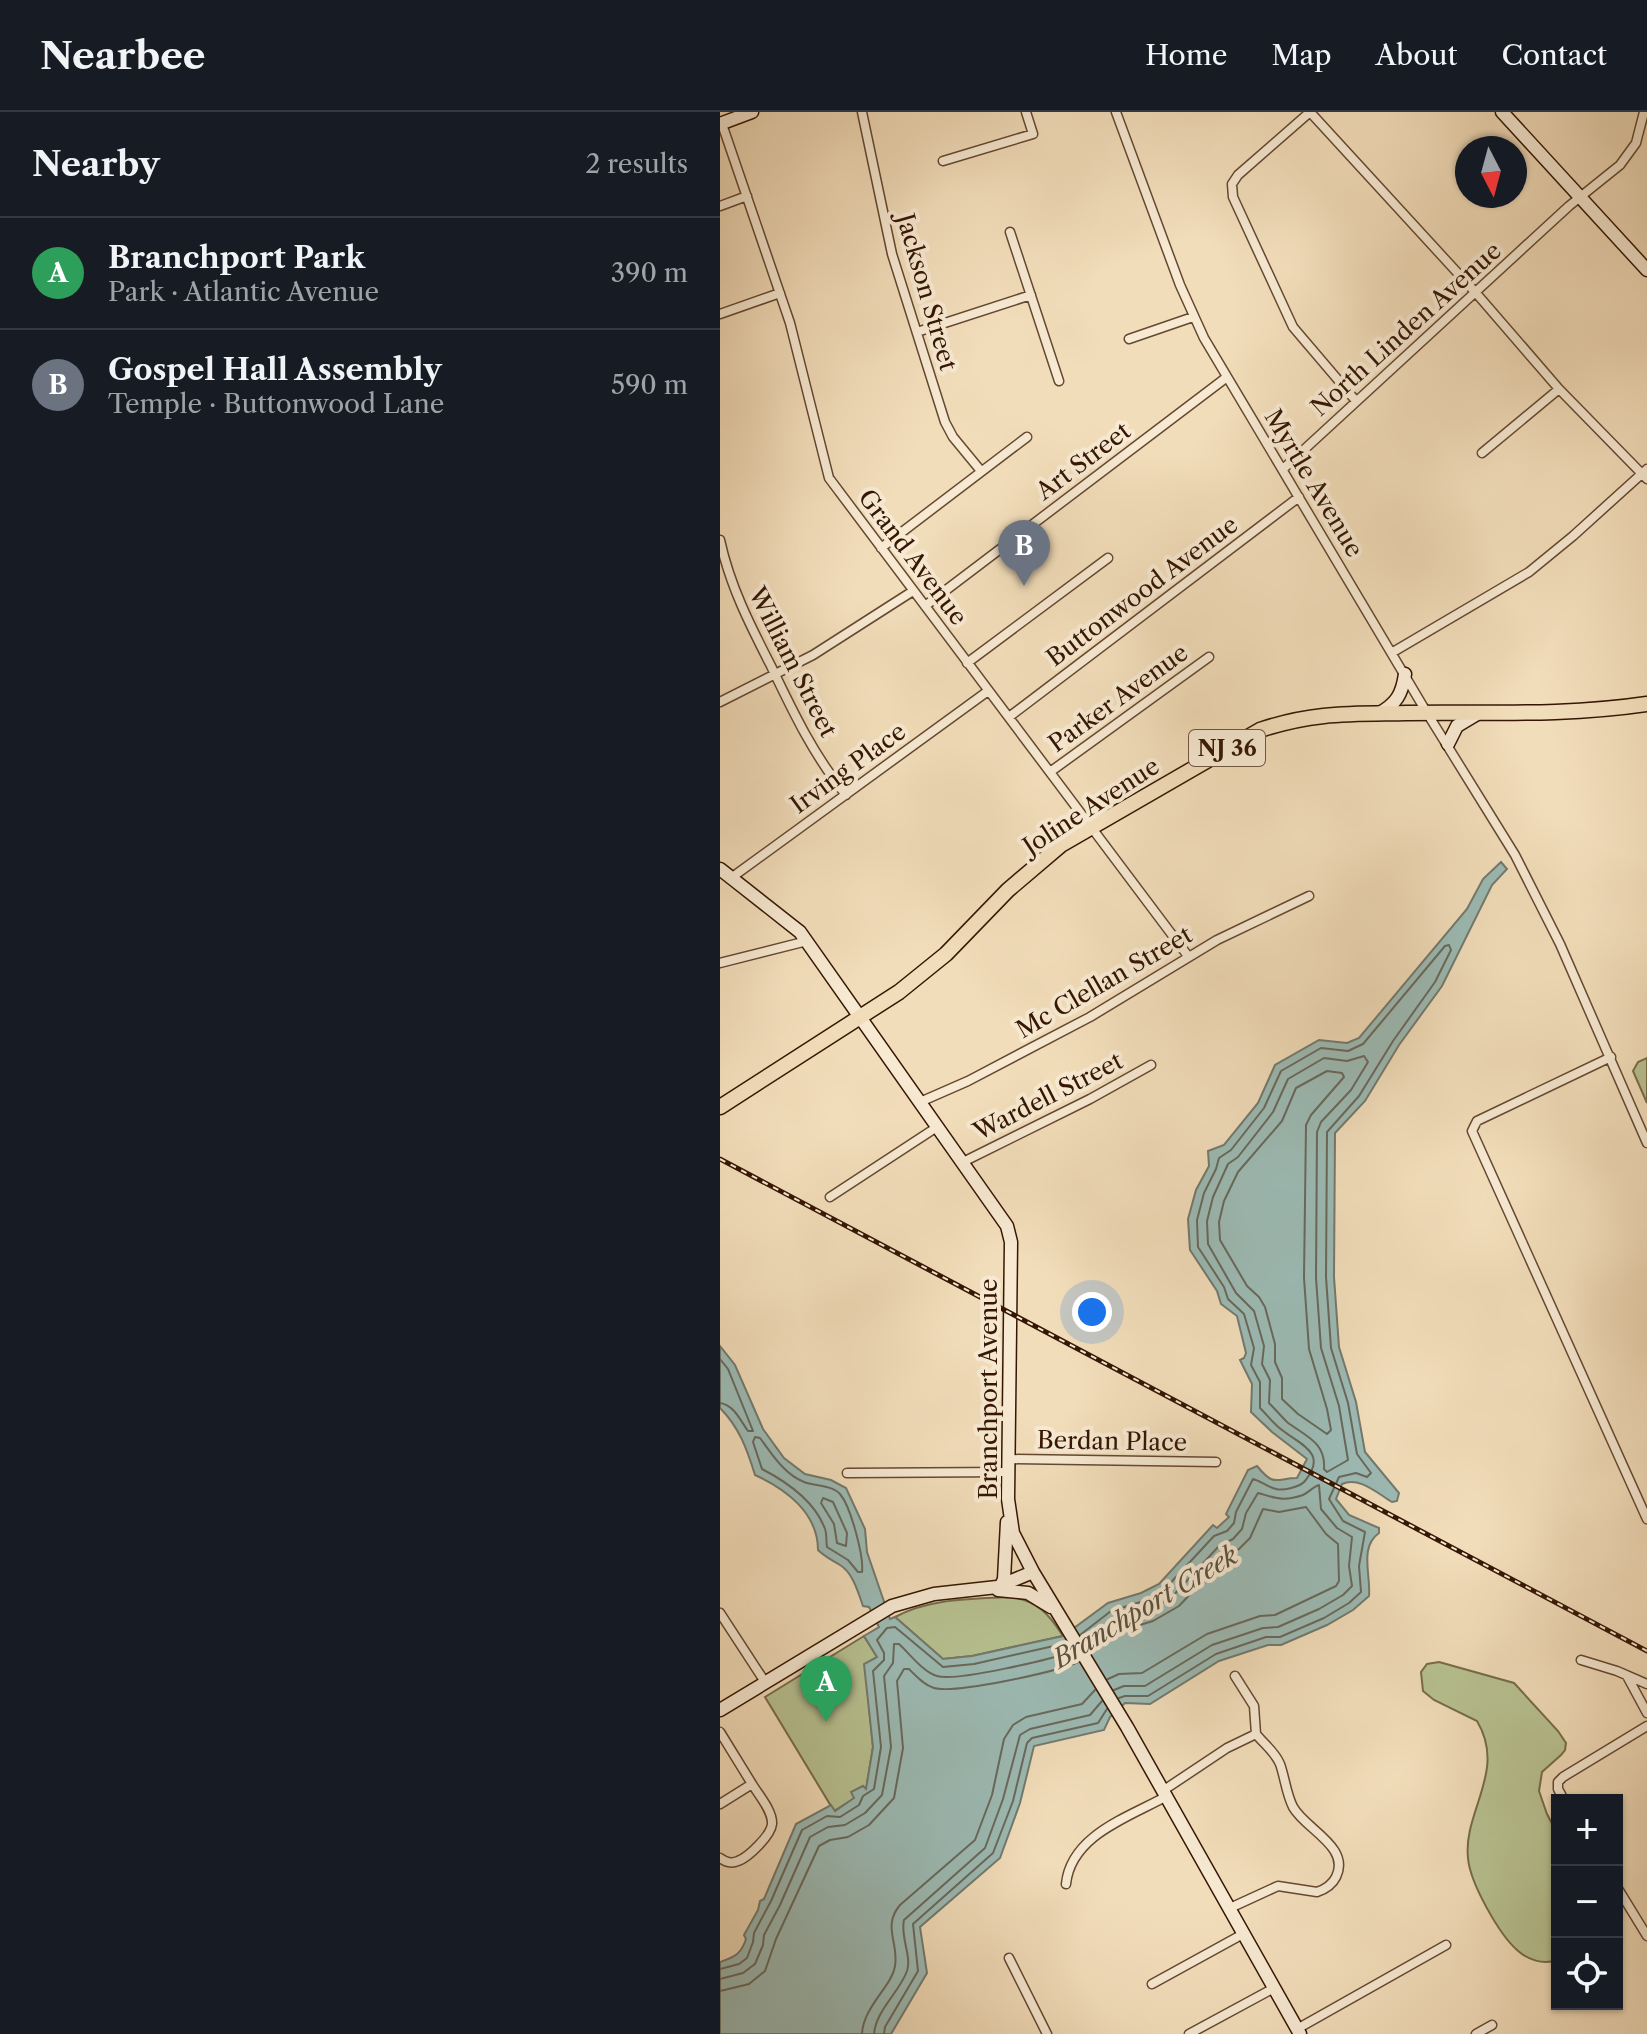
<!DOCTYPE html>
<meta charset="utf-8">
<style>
body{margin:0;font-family:"Libre Caslon Text",serif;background:#20242c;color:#f1f3f6}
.controls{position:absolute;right:24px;bottom:24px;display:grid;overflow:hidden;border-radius:0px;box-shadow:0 2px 6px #0004}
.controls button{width:72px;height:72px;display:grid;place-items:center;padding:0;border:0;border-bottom:2px solid #363941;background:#171b24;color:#f1f3f6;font:40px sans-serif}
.compass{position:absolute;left:735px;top:24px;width:72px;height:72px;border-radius:50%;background:#171b24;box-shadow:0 2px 6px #0004;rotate:174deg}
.you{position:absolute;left:372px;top:1200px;width:28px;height:28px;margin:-20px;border:6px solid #fff;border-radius:50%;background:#1a73e8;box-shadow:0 0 0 12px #1a73e833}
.badge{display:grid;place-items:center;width:52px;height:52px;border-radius:50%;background:#ea580c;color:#fff;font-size:26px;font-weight:700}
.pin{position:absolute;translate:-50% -66px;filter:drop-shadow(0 2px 4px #0008)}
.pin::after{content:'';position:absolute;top:42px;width:28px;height:24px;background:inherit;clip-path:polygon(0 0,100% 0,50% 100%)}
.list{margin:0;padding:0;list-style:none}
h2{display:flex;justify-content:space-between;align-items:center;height:104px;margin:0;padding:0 32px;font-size:34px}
h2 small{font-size:26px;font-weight:400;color:#9ea1a6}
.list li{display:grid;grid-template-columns:52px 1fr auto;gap:24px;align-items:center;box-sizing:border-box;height:112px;padding:0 32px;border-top:2px solid #363941}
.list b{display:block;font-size:30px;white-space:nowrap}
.list p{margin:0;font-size:26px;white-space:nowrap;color:#9ea1a6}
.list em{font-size:26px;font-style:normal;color:#9ea1a6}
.icon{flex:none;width:44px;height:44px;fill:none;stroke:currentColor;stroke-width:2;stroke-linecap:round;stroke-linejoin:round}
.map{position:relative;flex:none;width:927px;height:1922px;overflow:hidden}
header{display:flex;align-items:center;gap:48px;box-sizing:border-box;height:112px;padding:0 40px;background:#171b24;border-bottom:2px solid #363941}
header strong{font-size:38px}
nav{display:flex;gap:44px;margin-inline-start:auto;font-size:28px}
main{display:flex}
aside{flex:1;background:#171b24}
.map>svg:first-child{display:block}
</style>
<header>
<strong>Nearbee</strong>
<nav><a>Home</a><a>Map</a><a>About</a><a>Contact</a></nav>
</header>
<main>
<aside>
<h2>Nearby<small>2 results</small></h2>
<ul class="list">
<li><span class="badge" style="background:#2e9e5b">A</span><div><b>Branchport Park</b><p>Park · Atlantic Avenue</p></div><em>390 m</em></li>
<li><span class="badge" style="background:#6b7280">B</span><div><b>Gospel Hall Assembly</b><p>Temple · Buttonwood Lane</p></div><em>590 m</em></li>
</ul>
</aside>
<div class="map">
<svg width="927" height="1922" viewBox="0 0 927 1922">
<rect width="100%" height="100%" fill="#f2ddba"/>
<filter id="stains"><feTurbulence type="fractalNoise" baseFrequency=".0025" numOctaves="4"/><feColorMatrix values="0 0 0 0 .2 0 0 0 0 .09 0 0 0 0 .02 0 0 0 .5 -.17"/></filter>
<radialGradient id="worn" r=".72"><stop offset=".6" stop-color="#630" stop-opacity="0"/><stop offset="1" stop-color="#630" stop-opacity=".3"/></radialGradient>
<path fill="#b8c292" stroke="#766c4a" stroke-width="2" d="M927 946V991L913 959 918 950Z
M290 1485C317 1488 329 1502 343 1524L252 1544 223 1547 175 1505C210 1486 252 1487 290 1485Z
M144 1524 157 1545 145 1553 153 1635 146 1678 143 1674 132 1680 135 1686 114 1699 45 1585Z
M719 1550 794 1571 838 1619 846 1631 845 1638 841 1643 822 1660 819 1679 827 1702 837 1721V1848C823 1853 808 1848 797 1838 779 1822 750 1771 748 1746 743 1699 787 1659 757 1609L714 1588 703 1579 701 1560 707 1552Z"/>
<path fill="#9cbbb5" stroke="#73796e" stroke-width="2" d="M781 750 787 757 772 773 722 874 679 933 645 989 615 1021 614 1165 619 1235 636 1290 645 1340 679 1381 677 1389 672 1390C657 1381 639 1364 622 1372L616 1387 629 1403 659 1416V1421C639 1435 651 1463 649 1484L633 1498 607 1513 561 1533H548L499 1549 430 1592 405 1591 390 1605 384 1618 314 1634 300 1691 280 1746 200 1815 207 1861 171 1922H0V1850C15 1845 21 1842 26 1827L24 1823 38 1798 40 1789 44 1787 76 1712 111 1693 115 1699 134 1686 131 1680 143 1674 146 1677 153 1635 144 1552 157 1545 144 1524 159 1515 149 1495 143 1494C138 1480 133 1461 120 1453 112 1448 105 1445 98 1438 98 1401 66 1377 35 1363 27 1337 19 1315 0 1296V1234L15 1253 43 1317 64 1346 85 1362 111 1368 126 1376 145 1417 147 1440 170 1507 175 1505 223 1547 252 1544 343 1524 388 1491 421 1481 439 1472 493 1413 497 1416 509 1405 506 1402 528 1358 537 1354C555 1376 556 1366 577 1366L587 1347 552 1320 531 1300 532 1272 520 1248 524 1246 526 1241 517 1204 501 1192 497 1179 470 1138 468 1107 476 1078 489 1054 488 1039 504 1033 538 991 555 953 599 928 627 931 639 926 747 797 763 767Z"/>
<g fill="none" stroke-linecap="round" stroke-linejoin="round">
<path stroke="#68685c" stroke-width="2" d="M644 944 648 950 631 978 601 1010 597 1020 596 1166 601 1236 619 1294 628 1348 607 1360 604 1357C606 1330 585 1324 567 1310 561 1304 555 1297 549 1291L550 1268 542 1252 544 1234 534 1199 516 1181 488 1132 487 1109 493 1085 508 1052 518 1045 553 1000 568 967 604 946 627 949Z
M607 959 622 961 624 965 591 1003 586 1013 584 1166 589 1237 607 1297 611 1318 607 1322 578 1302 562 1287V1266L555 1250V1232L545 1195 539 1185 527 1174 500 1128 499 1110 504 1089 518 1060 562 1009 576 976Z
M0 1247 8 1257 33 1319H28C20 1308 14 1293 0 1291
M35 1325 40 1326C52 1342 64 1362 84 1370 95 1374 112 1373 120 1382 131 1395 144 1445 142 1460H138L128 1448 107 1435C106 1430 107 1422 105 1417 95 1389 67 1370 42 1357L33 1330Z
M103 1386 113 1390 127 1421 126 1434 117 1431 114 1412 101 1391Z
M360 1523 391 1499 424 1489 444 1478 494 1424 507 1419 514 1411 516 1400 533 1367C541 1369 547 1375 556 1377 563 1379 580 1375 585 1369 608 1341 581 1333 562 1318 554 1312 547 1303 540 1296V1270L531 1253 534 1236 524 1202 508 1187 504 1175 478 1135 477 1108 484 1081 496 1057 499 1046 511 1038 544 996 561 959 601 936 628 939 643 932 725 834 729 833 731 838 715 870 673 929 639 984 607 1020 606 1165 611 1236 628 1291 637 1342 651 1361 647 1365 636 1361 619 1365 609 1387 623 1409 645 1420 639 1454 641 1480 629 1491 604 1506 560 1525H546L496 1542 428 1584H405L399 1586
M366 1531 395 1508 429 1498 451 1486 499 1434 513 1427 522 1417 526 1401 538 1381C556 1386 563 1390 583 1383 589 1380 593 1375 599 1373L601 1397 617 1416 632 1425 629 1454 632 1474 623 1483 599 1497 558 1515 543 1516 492 1533 425 1574H404L394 1578
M372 1541 400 1519 433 1509 459 1494 506 1444 519 1437 530 1426 543 1397 559 1400 586 1395 606 1422 618 1432 619 1469 616 1474 555 1503 540 1504 487 1522 422 1561 399 1562 388 1567
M0 1857 19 1852 27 1846 33 1830 34 1821 51 1789 82 1718 107 1704 120 1705 139 1693 143 1684 154 1677 161 1635 153 1559 164 1548V1541L157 1528 167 1516 175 1515 223 1555 254 1552 347 1531
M0 1867 23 1861 35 1852 43 1833 44 1823 60 1793 90 1725 108 1715 125 1713 145 1701 162 1683 171 1635 164 1564 173 1551 174 1532H179C190 1542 203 1560 217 1564 236 1570 331 1547 352 1540
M0 1879 29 1872 45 1859 56 1827 99 1734 110 1728 128 1725 149 1713 174 1686 183 1636 177 1569 184 1557H189C196 1564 204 1573 214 1576 235 1582 336 1560 358 1550
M142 1922C143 1895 172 1874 175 1854 179 1831 162 1814 180 1793L255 1728 272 1683 284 1627 293 1613 306 1605 362 1592 375 1578
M154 1922C156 1898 179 1881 187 1859 192 1844 180 1825 184 1808L265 1736 283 1687 300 1623 310 1617 370 1603 382 1589
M164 1922 165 1915 198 1859 193 1812 273 1741 293 1689 307 1631 312 1626 378 1611 387 1597"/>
<g stroke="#644831" stroke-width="11">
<path id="street" d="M142 0 172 142 225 310 233 325 261 359
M396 0 460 173 484 226 707 601 795 743 840 832 927 1031
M590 0 756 181 839 277 927 367
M590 0 518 63 512 72 513 85 573 215 636 289
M2 12 70 211 109 366 468 844
M223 49 313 22 306 0
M0 94 27 84
M290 120 339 269
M0 202 60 181
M197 220 311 183
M409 227 473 205
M762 341 839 277
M563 357 849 94 900 53 916 31 924 0
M0 428C10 474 30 513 51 554 73 600 94 644 126 683
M161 436 307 325
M205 494 507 265
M673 540 809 460 853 424 927 357
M247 551 388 446
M0 590 93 543 193 479
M289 605 579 385
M330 660 489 545
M11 766 268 579
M0 851 87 829
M891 945 757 1009 752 1019 927 1407
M200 990 248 969 370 905 497 828 589 784
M243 1050 370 987 431 953
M110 1085 217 1015
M288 1347 496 1350
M127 1361 288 1360
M0 1501 45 1570
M861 1548 897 1559 927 1572
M907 1564 927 1601
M0 1620 32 1672
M444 1678 507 1636 536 1622 534 1594 515 1564
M844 1688 838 1677V1670L843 1665 927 1614
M0 1692 32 1672C38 1682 53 1699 52 1712 51 1723 29 1745 18 1749 11 1752 6 1750 0 1746
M346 1772C351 1723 409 1705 447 1684
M897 1775 927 1824
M510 1796 558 1774 597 1780C606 1777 612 1773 616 1765 631 1735 585 1717 573 1695 566 1681 565 1666 560 1652 555 1640 544 1632 536 1622
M289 1846 327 1922
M432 1872 523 1822
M577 1917 726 1833
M469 1922 554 1876
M756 1922 772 1913"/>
</g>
<g stroke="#351603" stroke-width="15">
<path id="secondary" d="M782 0 927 158
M0 12 32 0
M658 602C676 592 682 583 685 562
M728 632 737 614 757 602
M0 757 80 820 287 1114 291 1130 288 1387 293 1421 313 1460 407 1615 580 1922
M281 1474 284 1467 287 1410
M278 1478 308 1481 331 1495
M0 1598 172 1494 214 1482 277 1475 313 1460"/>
</g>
<g stroke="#351603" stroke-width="17">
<path id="primary" d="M0 995 179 880 226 842 288 778 341 733 540 618C593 600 631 602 686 601 766 600 847 604 927 592"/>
</g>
<use href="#street" stroke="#f7e9d2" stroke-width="8"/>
<use href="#secondary" stroke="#f7e9d2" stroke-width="12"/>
<use href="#primary" stroke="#f2ddba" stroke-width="14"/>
<g stroke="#351603" stroke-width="5">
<path id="rail" d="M0 1047 927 1539"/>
</g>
<use href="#rail" stroke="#f7e9d2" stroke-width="2" stroke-dasharray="6" stroke-linecap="butt"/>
</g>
<g text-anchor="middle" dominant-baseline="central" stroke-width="8" stroke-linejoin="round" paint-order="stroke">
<rect fill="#f7e9d2" stroke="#6f5541" stroke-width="2" x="469" y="618" width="76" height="36" rx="6"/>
<g font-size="22" font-weight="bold" fill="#351603">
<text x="507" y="636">NJ 36</text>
</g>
<g font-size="24" fill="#351603" stroke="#f7e9d2">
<text transform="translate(207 180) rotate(74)">Jackson Street</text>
<text transform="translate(686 217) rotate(-42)">North Linden Avenue</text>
<text transform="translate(363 349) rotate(-37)">Art Street</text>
<text transform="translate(594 371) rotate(59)">Myrtle Avenue</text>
<text transform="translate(193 445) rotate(53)">Grand Avenue</text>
<text transform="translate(422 479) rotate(-37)">Buttonwood Avenue</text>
<text transform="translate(73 550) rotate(63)">William Street</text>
<text transform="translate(398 586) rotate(-36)">Parker Avenue</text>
<text transform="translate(128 656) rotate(-36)">Irving Place</text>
<text transform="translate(371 694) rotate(-33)">Joline Avenue</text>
<text transform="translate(384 870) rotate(-30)">Mc Clellan Street</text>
<text transform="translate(328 984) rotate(-27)">Wardell Street</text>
<text transform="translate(268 1277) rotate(-90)">Branchport Avenue</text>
<text transform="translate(392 1329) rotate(1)">Berdan Place</text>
</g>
<g font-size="26" font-style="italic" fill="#595041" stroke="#f7e9d2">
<text transform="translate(425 1495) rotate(-31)">Branchport Creek</text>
</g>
</g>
<rect width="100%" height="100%" filter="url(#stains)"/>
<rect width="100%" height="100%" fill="url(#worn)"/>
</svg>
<div class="controls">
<button>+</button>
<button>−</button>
<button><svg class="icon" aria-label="locate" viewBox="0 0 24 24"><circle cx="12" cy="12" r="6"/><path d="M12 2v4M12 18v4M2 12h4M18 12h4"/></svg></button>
</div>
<svg class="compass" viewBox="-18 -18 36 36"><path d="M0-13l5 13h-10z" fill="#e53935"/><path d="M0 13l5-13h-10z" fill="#9ea1a6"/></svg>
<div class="you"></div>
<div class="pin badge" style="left:106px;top:1610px;background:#2e9e5b">A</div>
<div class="pin badge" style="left:304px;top:474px;background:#6b7280">B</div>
</div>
</main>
